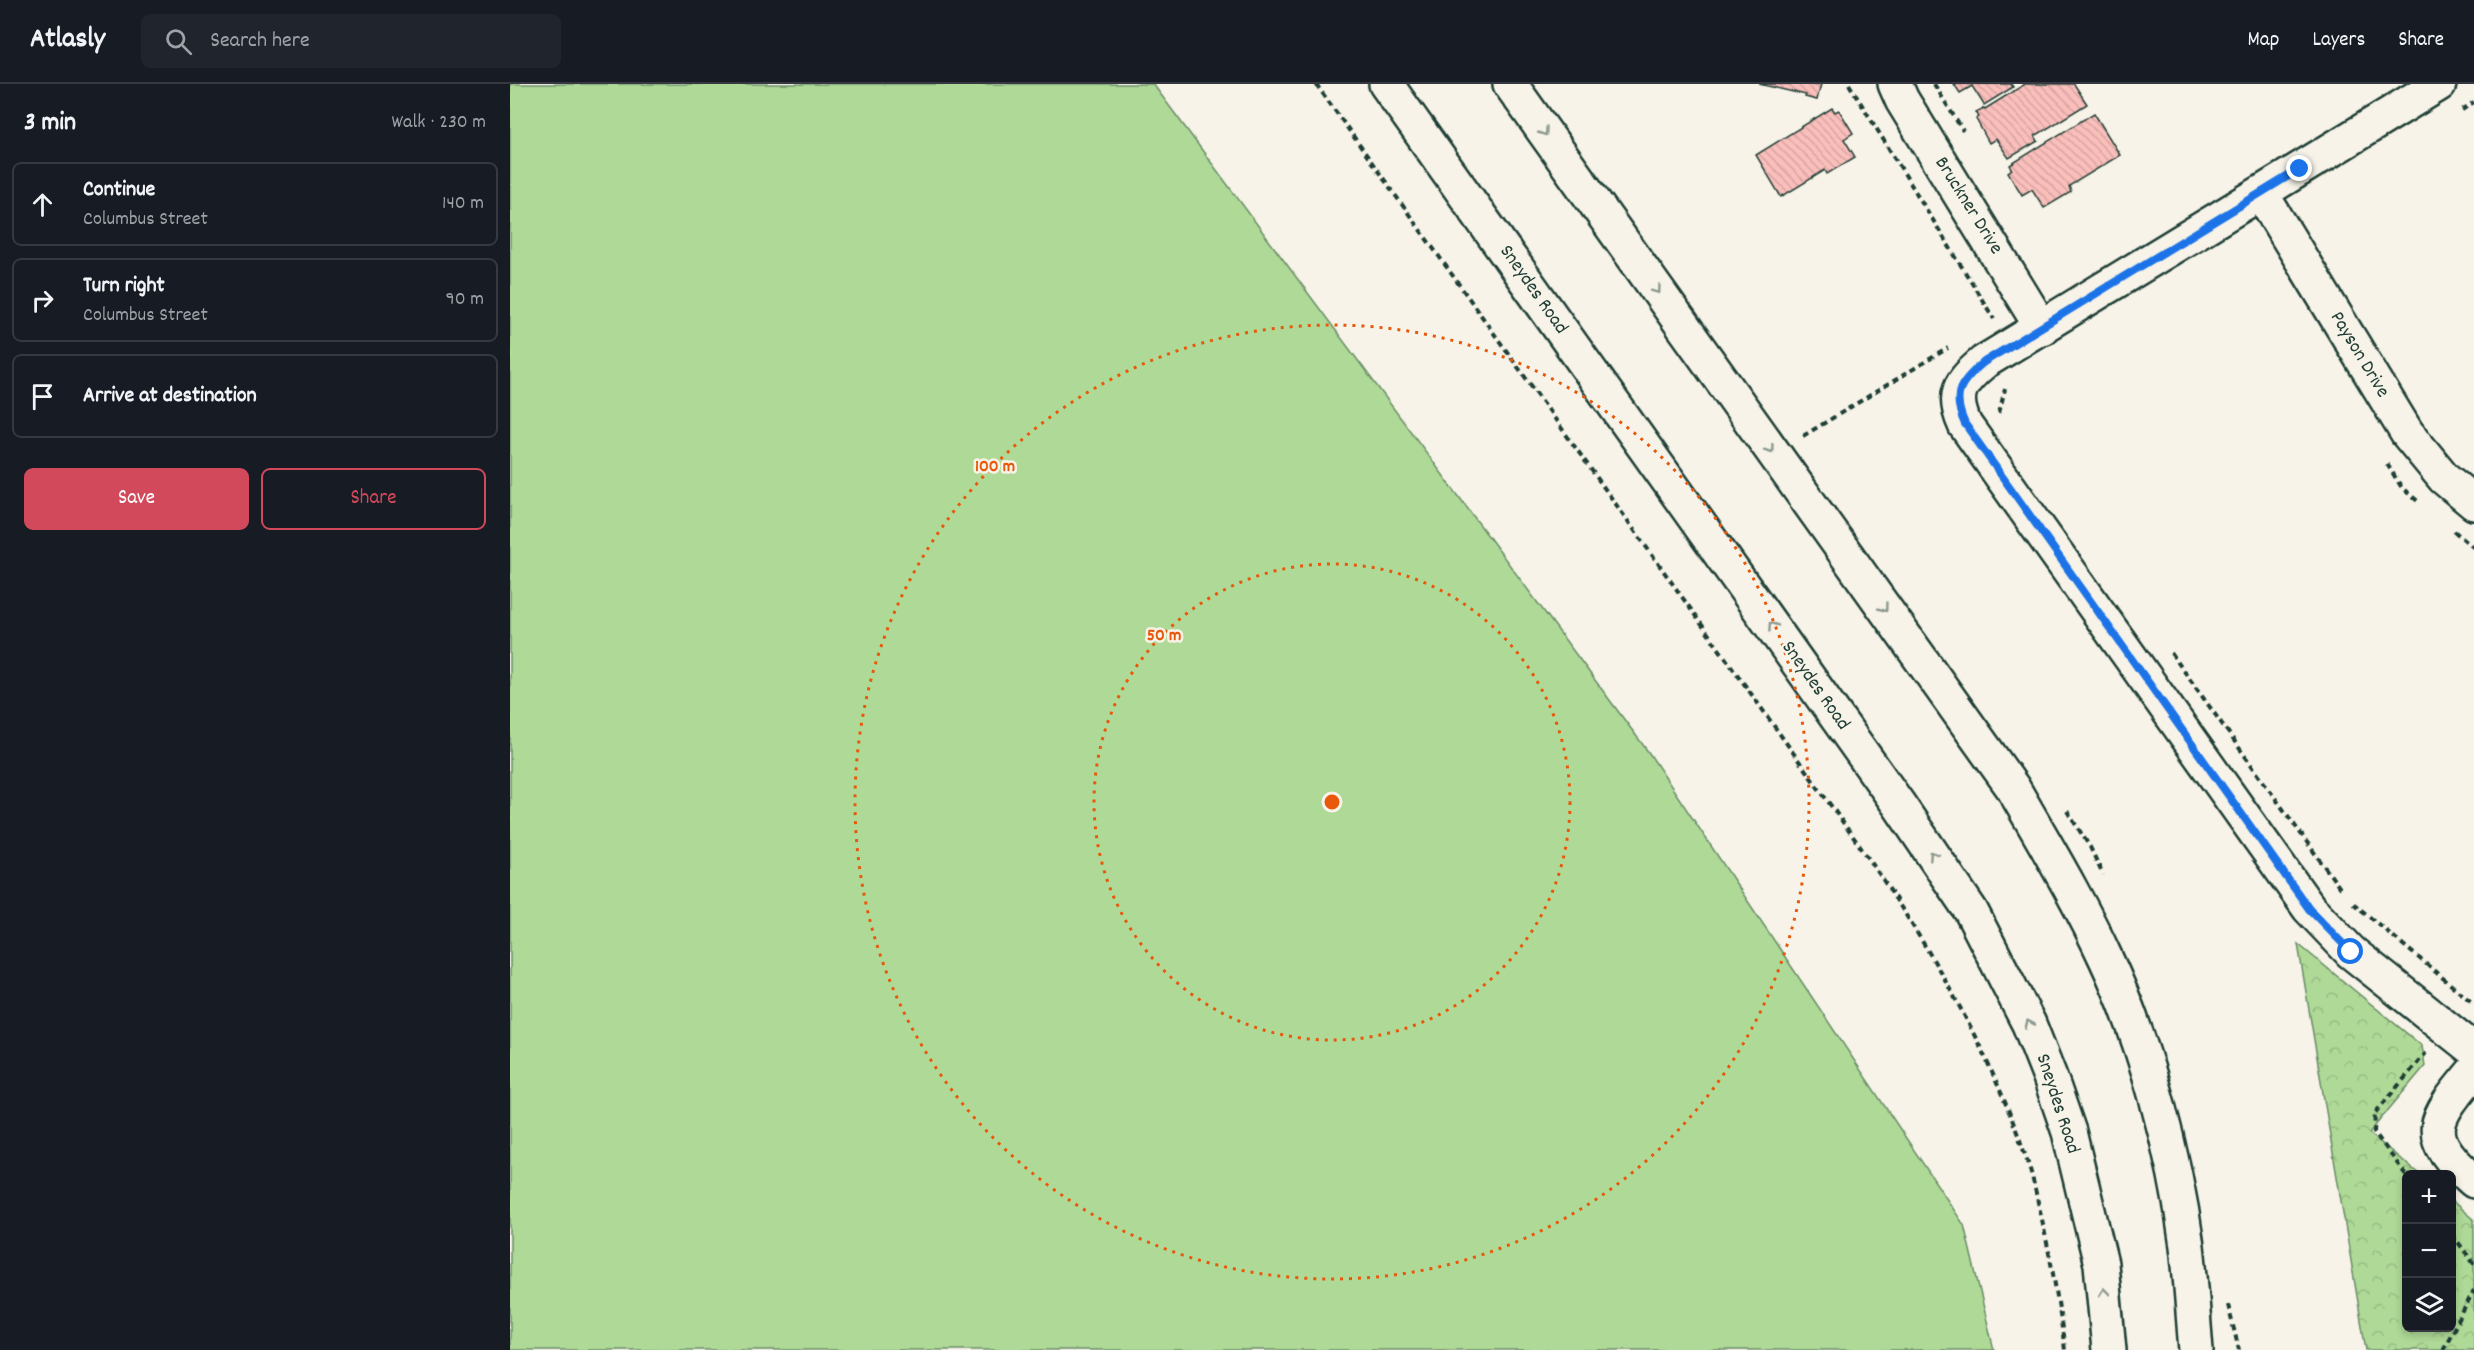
<!DOCTYPE html>
<meta charset="utf-8">
<style>
body{margin:0;font-family:Dekko,sans-serif;background:#20242c;color:#f1f3f6}
.controls{position:absolute;right:18px;bottom:18px;display:grid;overflow:hidden;border-radius:9px;box-shadow:0 3px 9px #0003}
.controls button{width:54px;height:54px;display:grid;place-items:center;padding:0;border:0;border-bottom:2px solid #363941;background:#171b24;color:#f1f3f6;font:30px sans-serif}
.stop{position:absolute;width:18px;height:18px;margin:-14px;border:4px solid #1a73e8;border-radius:50%;background:#fff}
.stop.end{background:#1a73e8;border-color:#fff;box-shadow:0 2px 6px #0008}
.list{margin:0;padding:0;list-style:none}
h2{display:flex;justify-content:space-between;align-items:center;height:78px;margin:0;padding:0 24px;font-size:26px}
h2 small{font-size:20px;font-weight:400;color:#9ea1a6}
.list li{display:grid;grid-template-columns:39px 1fr auto;gap:18px;align-items:center;box-sizing:border-box;height:84px;margin:0 12px 12px;padding:0 12px;border:2px solid #363941;border-radius:9px}
.list b{display:block;font-size:22px;white-space:nowrap}
.list p{margin:0;font-size:20px;white-space:nowrap;color:#9ea1a6}
.list em{font-size:20px;font-style:normal;color:#9ea1a6}
.actions{display:flex;gap:12px;padding:18px 24px}
.actions a{flex:1;padding:14px 0;border:2px solid #d1495b;border-radius:9px;text-align:center;font-size:21px;color:#d1495b}
.actions .main{background:#d1495b;color:#fff}
.icon{flex:none;width:33px;height:33px;fill:none;stroke:currentColor;stroke-width:2;stroke-linecap:round;stroke-linejoin:round}
.map{position:relative;flex:none;width:1964px;height:1266px;overflow:hidden}
header{display:flex;align-items:center;gap:36px;box-sizing:border-box;height:84px;padding:0 30px;background:#171b24;border-bottom:2px solid #363941}
header strong{font-size:28px}
nav{display:flex;gap:33px;margin-inline-start:auto;font-size:21px}
.search{width:420px;height:54px;background:#20242c;display:flex;align-items:center;gap:15px;box-sizing:border-box;padding:0 21px;border-radius:9px;color:#9ea1a6;font-size:22px}
main{display:flex}
aside{flex:1;background:#171b24}
.map>svg:first-child{display:block}
</style>
<header>
<strong>Atlasly</strong>
<div class="search"><svg class="icon" aria-label="search" viewBox="0 0 24 24"><circle cx="10" cy="10" r="6"/><path d="M15 15l6 6"/></svg>Search here</div>
<nav><a>Map</a><a>Layers</a><a>Share</a></nav>
</header>
<main>
<aside>
<h2>3 min<small>Walk · 230 m</small></h2>
<ul class="list">
<li><svg class="icon" aria-label="ahead" viewBox="0 0 24 24"><path d="M12 20V5M6 11l6-6 6 6"/></svg><div><b>Continue</b><p>Columbus Street</p></div><em>140 m</em></li>
<li><svg class="icon" aria-label="right" viewBox="0 0 24 24"><path d="M7 20v-9h11M14 6l5 5-5 5"/></svg><div><b>Turn right</b><p>Columbus Street</p></div><em>90 m</em></li>
<li><svg class="icon" aria-label="arrive" viewBox="0 0 24 24"><path d="M6 21V4h12l-3 4 3 4H6"/></svg><div><b>Arrive at destination</b></div></li>
</ul>
<div class="actions"><a class="main">Save</a><a>Share</a></div>
</aside>
<div class="map">
<svg width="1964" height="1266" viewBox="0 0 1964 1266">
<defs>
<pattern id="forest-crowns" width="20" height="18" patternUnits="userSpaceOnUse" patternTransform="scale(1.5)"><rect width="20" height="18" fill="#afd997"/><path d="M2 6a3 3 0 1 1 6 0M12 15a3 3 0 1 1 6 0" fill="none" stroke="#96bb83"/></pattern>
<pattern id="building-back-hatch" width="6" height="6" patternUnits="userSpaceOnUse" patternTransform="scale(1.5)"><rect width="6" height="6" fill="#fabebb"/><path d="M-1 5l2 2M0 0l6 6M5-1l2 2" fill="none" stroke="#d6a4a1"/></pattern>
</defs>
<rect width="100%" height="100%" fill="#f7f3e8"/>
<filter id="ink" filterUnits="userSpaceOnUse"><feTurbulence type="fractalNoise" baseFrequency=".0167" numOctaves="2"/><feDisplacementMap in="SourceGraphic" scale="12" xChannelSelector="R" yChannelSelector="G"/><feConvolveMatrix kernelMatrix="1 2 1 2 8 2 1 2 1" color-interpolation-filters="sRGB"/></filter>
<g filter="url(#ink)">
<path fill="#afd997" stroke="#678b66" stroke-width="1.5" d="M0 0H643L1139 669 1454 1141 1484 1266H0Z"/>
<path fill="url(#forest-crowns)" stroke="#678b66" stroke-width="1.5" d="M1788 860 1912 962 1915 982 1859 1049 1909 1090H1896V1244H1942V1117L1964 1136V1266H1856Z"/>
<path fill="url(#building-back-hatch)" stroke="#1f3d34" stroke-width="1.5" d="M1249 0H1311L1307 16 1295 13 1296 11Z
M1444 0H1501L1503 3 1474 21 1462 2 1450 9Z
M1515 0H1564L1577 20 1525 52 1528 57 1499 74 1486 55 1479 59 1466 35 1469 33 1466 28 1474 24 1475 25Z
M1322 24 1325 28 1329 26 1343 49 1334 55 1345 73 1317 90 1315 86 1271 113 1246 71Z
M1584 29 1610 71 1559 102 1561 108 1534 124 1522 105 1512 111 1498 88 1502 85 1500 81Z"/>
<g fill="none" stroke-linecap="round" stroke-linejoin="round">
<g stroke="#1f3d34" stroke-width="38">
<path id="minor" d="M1385 0 1392 16 1532 244
M1929 0 1474 278C1450 298 1441 310 1455 341L1799 824 1841 868 1964 966
M1751 109 1897 349 1934 394 1964 419
M1964 987C1923 1036 1910 1051 1964 1097"/>
</g>
<g stroke="#1f3d34" stroke-width="38">
<path id="major" d="M876 0 1389 721 1461 827 1519 940 1540 993 1559 1048 1591 1180 1599 1266
M1000 0 1503 704C1535 760 1569 816 1596 875 1635 958 1665 1071 1677 1162 1681 1196 1683 1231 1686 1266"/>
</g>
<path stroke="#1f3d34" stroke-width="4" stroke-dasharray="6 4.5" stroke-linecap="butt" d="M806 0 1359 775C1425 872 1482 971 1519 1082 1524 1098 1527 1115 1531 1131 1541 1176 1549 1220 1555 1266
M1339 0 1484 235
M1424 0 1453 47
M1952 26 1964 18
M1489 329 1495 305
M1293 352 1438 264
M1877 380 1892 404 1910 419
M1944 447 1964 464
M1661 569 1832 807
M1557 727 1580 763 1593 791
M1843 819 1964 920
M1896 1091 1864 1048 1865 1029 1916 969
M1942 1150 1964 1180
M1718 1221 1729 1266
M1933 1266 1964 1206"/>
<use href="#minor" stroke="#f7f3e8" stroke-width="33"/>
<use href="#major" stroke="#f7f3e8" stroke-width="33"/>
</g>
<defs><path id="oneway-chevron" d="M-2-3.5L2.5 0L-2 3.5" fill="none" stroke-width="1.6" stroke-linecap="round" stroke-linejoin="round" transform="scale(1.5)"/></defs>
<g stroke="#8b988e">
<use href="#oneway-chevron" transform="translate(1034 48) rotate(54)"/>
<use href="#oneway-chevron" transform="translate(1147 206) rotate(54)"/>
<use href="#oneway-chevron" transform="translate(1260 365) rotate(54)"/>
<use href="#oneway-chevron" transform="translate(1374 524) rotate(54)"/>
<use href="#oneway-chevron" transform="translate(1262 542) rotate(-125)"/>
<use href="#oneway-chevron" transform="translate(1423 771) rotate(-124)"/>
<use href="#oneway-chevron" transform="translate(1519 940) rotate(-114)"/>
<use href="#oneway-chevron" transform="translate(1594 1208) rotate(-96)"/>
</g>
</g>
<g fill="none" stroke-linecap="round" stroke-linejoin="round" filter="url(#ink)">
<path stroke="#1a73e8" stroke-width="8" d="M1790 85 1474 278C1450 298 1441 310 1455 340L1799 825 1841 868"/>
</g>
<g fill="none" stroke="#e8590c" stroke-width="3" stroke-dasharray="3 6">
<circle cx="822" cy="718" r="238"/>
<circle cx="822" cy="718" r="477"/>
</g>
<g text-anchor="middle" dominant-baseline="central" stroke-width="5" stroke-linejoin="round" paint-order="stroke">
<g font-size="20" fill="#1f3d34" stroke="#f7f3e8">
<text transform="translate(1458 122) rotate(58)">Bruckner Drive</text>
<text transform="translate(1023 206) rotate(55)">Sneydes Road</text>
<text transform="translate(1849 271) rotate(59)">Payson Drive</text>
<text transform="translate(1305 602) rotate(55)">Sneydes Road</text>
<text transform="translate(1547 1020) rotate(72)">Sneydes Road</text>
</g>
</g>
<circle cx="822" cy="718" r="9" fill="#e8590c" stroke="#f7f3e8" stroke-width="3"/>
<g font-size="18" text-anchor="middle" font-weight="bold" fill="#e8590c" stroke="#f7f3e8" stroke-width="5" stroke-linejoin="round" paint-order="stroke">
<text x="485" y="387">100 m</text>
<text x="654" y="556">50 m</text>
</g>
</svg>
<div class="controls">
<button>+</button>
<button>−</button>
<button><svg class="icon" aria-label="layers" viewBox="0 0 24 24"><path d="M12 4l9 5-9 5-9-5zM3 14l9 5 9-5"/></svg></button>
</div>
<div class="stop" style="left:1841px;top:868px"></div>
<div class="stop end" style="left:1790px;top:85px"></div>
</div>
</main>
